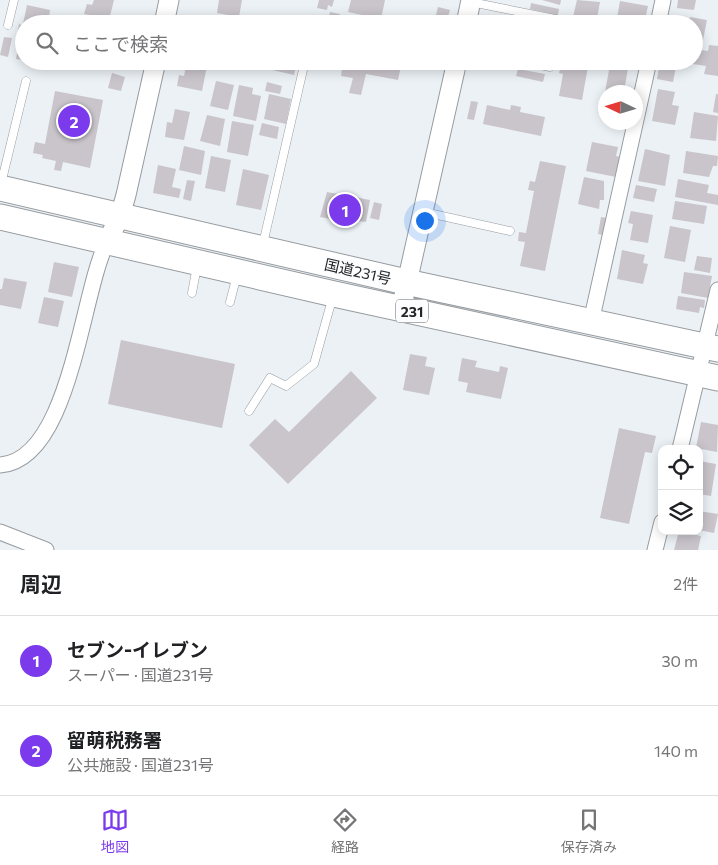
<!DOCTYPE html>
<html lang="ja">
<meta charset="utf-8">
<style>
body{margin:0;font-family:Commissioner,"Noto Sans JP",sans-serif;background:#f6f6f6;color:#202124}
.controls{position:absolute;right:15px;bottom:15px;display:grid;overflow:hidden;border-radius:10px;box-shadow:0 2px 12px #0003}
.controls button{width:45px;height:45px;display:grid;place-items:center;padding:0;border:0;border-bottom:1px solid #e0e0e0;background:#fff;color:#202124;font:25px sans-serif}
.compass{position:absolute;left:598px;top:85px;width:45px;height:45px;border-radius:50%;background:#fff;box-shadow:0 2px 12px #0003;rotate:274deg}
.you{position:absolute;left:424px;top:220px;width:18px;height:18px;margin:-12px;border:4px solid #fff;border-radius:50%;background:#1a73e8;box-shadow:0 0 0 8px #1a73e833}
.badge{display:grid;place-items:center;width:32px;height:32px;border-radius:50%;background:#7c3aed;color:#fff;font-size:16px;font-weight:700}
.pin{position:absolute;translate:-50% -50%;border:2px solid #fff;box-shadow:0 1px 5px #0006}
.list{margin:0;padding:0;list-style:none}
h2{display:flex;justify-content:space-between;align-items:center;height:65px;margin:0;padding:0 20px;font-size:21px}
h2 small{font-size:16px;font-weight:400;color:#757577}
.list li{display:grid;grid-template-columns:32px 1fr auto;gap:15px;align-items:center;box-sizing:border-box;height:90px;padding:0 20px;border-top:1px solid #e0e0e0}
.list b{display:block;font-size:19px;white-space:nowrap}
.list p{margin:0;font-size:16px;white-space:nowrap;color:#757577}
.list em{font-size:16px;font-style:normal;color:#757577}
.icon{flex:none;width:28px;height:28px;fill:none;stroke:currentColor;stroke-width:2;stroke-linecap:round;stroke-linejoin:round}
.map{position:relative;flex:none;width:718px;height:550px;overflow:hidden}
.search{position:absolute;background:#fff;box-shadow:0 2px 12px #0003;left:15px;right:15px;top:15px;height:55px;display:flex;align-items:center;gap:12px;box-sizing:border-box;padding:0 18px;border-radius:28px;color:#757577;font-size:19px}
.sheet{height:245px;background:#fff}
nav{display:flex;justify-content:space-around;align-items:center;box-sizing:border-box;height:70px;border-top:1px solid #e0e0e0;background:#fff;font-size:14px;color:#757577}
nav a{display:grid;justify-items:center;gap:2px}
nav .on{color:#7c3aed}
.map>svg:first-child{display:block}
</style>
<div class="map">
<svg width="718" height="550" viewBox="0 0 718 550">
<rect width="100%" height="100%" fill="#ebf1f5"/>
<path fill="#c9c5cb" d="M94 0H114L108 24H88L90 15 84 14 87 4 92 5Z
M219 0H242L239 17 217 13Z
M319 0H334L332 7 328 5 327 10 317 8Z
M351 0H385L381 19 348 12Z
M542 0H561L560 5Z
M577 0 600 2 596 24H569L570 16 573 17Z
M678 0H696L694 10 677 8Z
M620 1 648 6 644 24H616Z
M531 3 559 9 558 15 530 9Z
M27 5 50 10 48 24H23Z
M438 7 450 10 448 17 436 15Z
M330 12 340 14 338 23 328 21Z
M690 17 707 20 701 50 708 51 709 45 718 46V76L704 74 706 66 693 64 694 24H689Z
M423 18 448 23V24H421Z
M19 24 24 26V60L16 59 20 35H17Z
M4 37 12 38 8 57 0 55Z
M187 61H208L202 91 177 86 179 75 184 76Z
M221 61H240L238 68 221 64Z
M269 61H297L294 75 268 69Z
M332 61H402L398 80 366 74 361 95 349 93 353 78 341 76 342 68 331 66Z
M419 61H435L433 70 418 67Z
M566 61H589L582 100 559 96 563 74 559 73 561 65 565 66Z
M660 61 677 62 673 82 657 79Z
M610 65 628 68 624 92H605Z
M518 69 545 74 543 82 516 76Z
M112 73 125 77 121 91 108 88Z
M216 81 234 85 228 110 210 106Z
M267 82 282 86 280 94 265 91Z
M239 85 253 88 252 94 261 96 256 121 233 116Z
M658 89 675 92 672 105 679 106 675 125 652 121Z
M55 91 103 100 90 168 63 162 61 171 54 170 56 161 42 158 43 155 33 153 35 142 45 144Z
M269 94 291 99 286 124 264 119Z
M716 94H718V113L713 112Z
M471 101 478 102 474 120 467 119Z
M487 105 510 110 511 105 521 107 520 112 545 117 541 136 483 124Z
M175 109 190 112 184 140 165 137 167 122 172 123Z
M694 112 718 116 716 141 690 138Z
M207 115 225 119 220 146 200 141Z
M232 121 254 125 248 156 227 152Z
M262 123 279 127 277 139 259 135Z
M592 142 618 147 616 156 620 157 616 177 586 171Z
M184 146 205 151 201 175 179 170Z
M645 149 670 155 665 186 638 181Z
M686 151 718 156 717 166H713L709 177 683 173Z
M211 156 231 160 225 192 205 188Z
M540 161 566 166 545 271 520 266 525 242 518 241 519 232 526 233 534 191 528 190 530 181 535 182Z
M158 165 176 169 172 187 181 189 179 198 153 193Z
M243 169 269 175 261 210 236 205Z
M584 177 604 181V200H600L599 209 578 204Z
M678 179 709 185 707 193 718 195V205L675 197Z
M187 180 195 181 191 201 183 199Z
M636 185 657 189 654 202 633 198Z
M327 192 370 200 366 222 358 221 357 224 320 217Z
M675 201 707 206 704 224 672 219Z
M374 202 382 204 379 220 370 218Z
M631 211 653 215 648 243 630 240 633 224 628 223Z
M601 217 607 218 603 235 598 234Z
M670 226 691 230 685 262 664 258Z
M622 250 645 255 643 263 648 264 643 284 617 279Z
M697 256 712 258 710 273 694 270Z
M54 262 79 267 72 297 48 292Z
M684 272 712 276 708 298 681 293Z
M4 278 27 282 21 309 0 305V289H2Z
M678 296 705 300 704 308 700 307 699 313 676 309Z
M44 297 64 301 58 327 38 323Z
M121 340 235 364 222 428 108 404Z
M410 354 427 357 425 366 435 368 429 395 403 390Z
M462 358 477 361 475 367 499 372 500 366 508 368 501 399 466 392 468 383 458 381Z
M351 371 377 398 288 484 249 445 275 419 289 432Z
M701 422 718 425 717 452 696 448Z
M619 428 656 436 652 453 645 452 629 524 600 518Z
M699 461 716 464 711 496 699 494Z
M699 511 718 514 714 533 699 530Z
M679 531 701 536 698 550H674Z"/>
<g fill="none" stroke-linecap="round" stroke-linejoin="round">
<g stroke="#979ca0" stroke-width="9">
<path id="service" d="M471 2 560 20 559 24
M8 25 14 0
M521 61 550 67 551 61
M1 184 26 81
M424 212 510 231
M263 244 305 61
M192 293 197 266
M230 302 237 275
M249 411 270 378 286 386 314 364 333 296"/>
</g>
<g stroke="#979ca0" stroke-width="17">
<path id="minor" d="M658 24 663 0
M591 322 649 61
M680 449 718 290
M0 465C71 460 81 293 107 242
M0 532 46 550
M655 550 662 522"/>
</g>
<g stroke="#979ca0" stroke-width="21">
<path id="tertiary" d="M164 24 169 0
M466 24 471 0
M107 242 120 216 126 195 156 61
M401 309 457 61"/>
</g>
<g stroke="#979ca0" stroke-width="27">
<path id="trunk" d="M0 188 406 282 718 349
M0 217 334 294 718 378"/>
</g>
<use href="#service" stroke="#fff" stroke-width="8"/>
<use href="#minor" stroke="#fff" stroke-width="15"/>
<use href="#tertiary" stroke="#fff" stroke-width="19"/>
<use href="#trunk" stroke="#fff" stroke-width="25"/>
</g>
<g text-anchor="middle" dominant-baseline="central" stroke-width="4" stroke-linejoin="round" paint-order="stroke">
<rect fill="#fcfdfe" stroke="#656668" stroke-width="1" x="396" y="299.5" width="32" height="23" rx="4"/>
<g font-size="14" font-weight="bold" fill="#242628">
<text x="412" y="311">231</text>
</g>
<g font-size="15" fill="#242628" stroke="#fcfdfe">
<text transform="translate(358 271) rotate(13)">国道231号</text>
</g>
</g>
</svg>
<div class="controls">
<button><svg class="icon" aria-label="locate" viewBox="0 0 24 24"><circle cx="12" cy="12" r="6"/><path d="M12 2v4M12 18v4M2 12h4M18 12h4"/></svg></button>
<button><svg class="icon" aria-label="layers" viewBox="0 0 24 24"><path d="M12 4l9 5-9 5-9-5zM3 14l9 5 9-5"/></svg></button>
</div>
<svg class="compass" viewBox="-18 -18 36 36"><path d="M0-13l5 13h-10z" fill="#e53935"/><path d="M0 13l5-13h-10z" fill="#757577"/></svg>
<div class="you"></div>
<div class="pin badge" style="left:345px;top:210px">1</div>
<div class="pin badge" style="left:74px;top:121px">2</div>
<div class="search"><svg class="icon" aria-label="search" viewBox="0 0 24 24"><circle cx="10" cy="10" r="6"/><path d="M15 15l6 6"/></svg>ここで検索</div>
</div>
<section class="sheet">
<h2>周辺<small>2件</small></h2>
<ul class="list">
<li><span class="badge">1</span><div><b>セブン-イレブン</b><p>スーパー · 国道231号</p></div><em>30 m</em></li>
<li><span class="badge">2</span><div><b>留萌税務署</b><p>公共施設 · 国道231号</p></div><em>140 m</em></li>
</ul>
</section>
<nav>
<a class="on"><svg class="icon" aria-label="map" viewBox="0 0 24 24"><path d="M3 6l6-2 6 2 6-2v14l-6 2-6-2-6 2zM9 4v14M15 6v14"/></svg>地図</a>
<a><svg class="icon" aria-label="directions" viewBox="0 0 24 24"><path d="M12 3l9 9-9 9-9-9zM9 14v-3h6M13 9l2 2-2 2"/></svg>経路</a>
<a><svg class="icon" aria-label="saved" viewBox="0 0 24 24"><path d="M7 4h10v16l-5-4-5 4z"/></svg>保存済み</a>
</nav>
